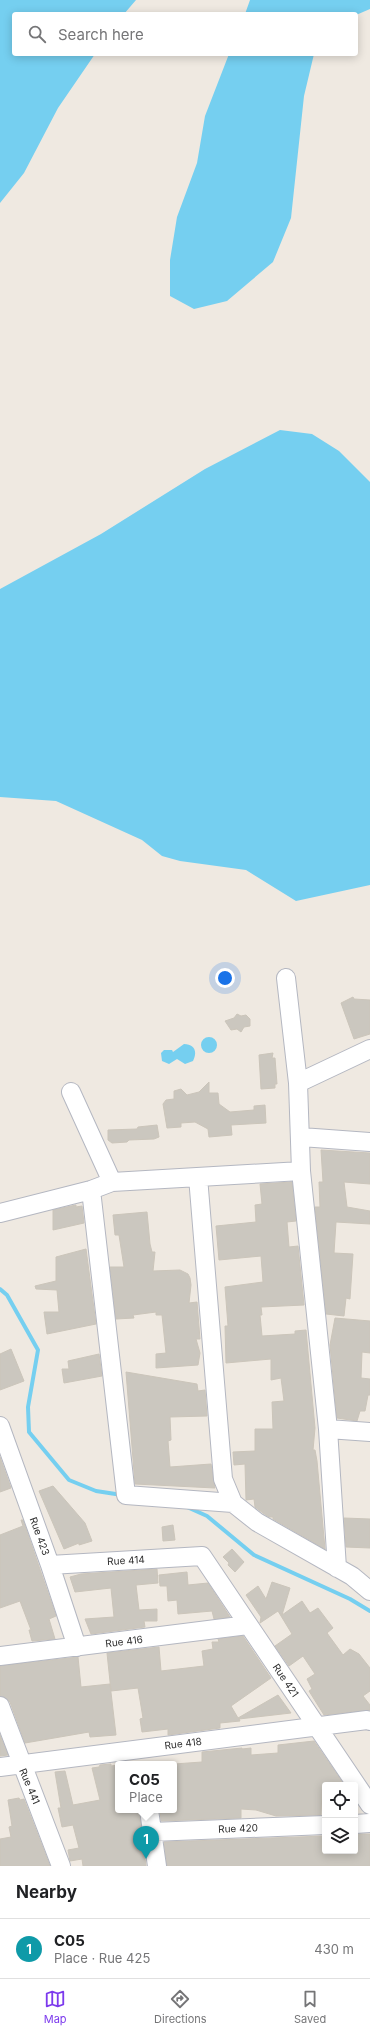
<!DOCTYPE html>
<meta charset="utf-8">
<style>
body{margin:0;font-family:Inter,sans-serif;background:#f6f6f6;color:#202124}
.controls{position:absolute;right:12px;bottom:12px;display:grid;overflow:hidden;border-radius:4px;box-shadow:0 2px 10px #0003}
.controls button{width:36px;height:36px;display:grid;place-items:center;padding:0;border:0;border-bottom:1px solid #e0e0e0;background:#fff;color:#202124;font:20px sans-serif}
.you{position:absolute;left:225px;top:978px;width:14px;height:14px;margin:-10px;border:3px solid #fff;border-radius:50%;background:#1a73e8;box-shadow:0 0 0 6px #1a73e833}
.badge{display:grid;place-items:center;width:26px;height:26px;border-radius:50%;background:#7c3aed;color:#fff;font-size:13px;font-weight:700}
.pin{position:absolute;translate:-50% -33px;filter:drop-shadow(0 1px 2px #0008)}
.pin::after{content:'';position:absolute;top:21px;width:14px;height:12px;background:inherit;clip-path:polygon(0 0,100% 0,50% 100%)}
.popup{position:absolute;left:115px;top:1761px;width:62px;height:52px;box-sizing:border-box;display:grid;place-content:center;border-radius:4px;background:#fff;filter:drop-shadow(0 1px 3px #0005);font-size:13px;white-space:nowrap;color:#757577}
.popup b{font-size:15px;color:#202124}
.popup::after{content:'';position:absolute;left:50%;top:100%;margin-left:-8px;border:8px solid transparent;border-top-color:#fff}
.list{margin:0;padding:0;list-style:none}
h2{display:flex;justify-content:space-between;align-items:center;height:52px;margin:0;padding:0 16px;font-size:17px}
h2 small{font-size:13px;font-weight:400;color:#757577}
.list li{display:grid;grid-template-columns:26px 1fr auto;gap:12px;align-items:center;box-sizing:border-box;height:60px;padding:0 16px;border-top:1px solid #e0e0e0}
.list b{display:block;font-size:15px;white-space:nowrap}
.list p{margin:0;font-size:13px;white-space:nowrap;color:#757577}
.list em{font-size:13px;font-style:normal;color:#757577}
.icon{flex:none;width:22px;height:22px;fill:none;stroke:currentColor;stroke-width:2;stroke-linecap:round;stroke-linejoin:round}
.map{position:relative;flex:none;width:370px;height:1866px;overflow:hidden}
.search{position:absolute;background:#fff;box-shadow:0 2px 10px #0003;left:12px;right:12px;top:12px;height:44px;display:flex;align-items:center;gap:10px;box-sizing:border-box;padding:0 14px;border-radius:4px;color:#757577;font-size:15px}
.sheet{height:112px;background:#fff}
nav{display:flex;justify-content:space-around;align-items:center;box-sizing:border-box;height:56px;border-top:1px solid #e0e0e0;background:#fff;font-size:11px;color:#757577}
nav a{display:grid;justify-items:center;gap:2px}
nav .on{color:#7c3aed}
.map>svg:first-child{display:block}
</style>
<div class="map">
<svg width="370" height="1866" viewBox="0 0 370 1866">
<rect width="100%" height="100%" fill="#efe9e1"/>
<path fill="#75cff0" d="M0 0H136L124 14H14V54H95L58 108 24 173 0 203Z
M250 0H370V9L356 15 245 14Z
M229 54H314L304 96 291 218 273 262 227 301 194 309 170 296V260L177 217 197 163 205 116Z
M280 430 312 434 339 451 370 482V885L296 901 246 870 180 861 162 856 142 840 56 801 0 797V589L101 534 205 469Z
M201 1045a8 8 0 1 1 16 0a8 8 0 1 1-16 0Z
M184 1044C194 1044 198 1051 193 1061L185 1064 177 1059 169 1064 162 1061 161 1053 164 1050H172L173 1052Z"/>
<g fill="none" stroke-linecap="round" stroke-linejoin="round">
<path stroke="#75cff0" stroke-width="4" d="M0 1289 7 1295 38 1350 28 1407 29 1432 69 1480 96 1491 122 1495
M187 1507 207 1516 254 1555 350 1599 370 1611"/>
</g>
<path fill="#cbc7bf" stroke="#cbc5ba" d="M353 997 354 999 370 1000V1034L354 1039 341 1003Z
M237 1014 241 1016 246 1015 250 1019V1026L244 1027 241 1032 237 1029 231 1030 225 1021 234 1018Z
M273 1053 272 1058H275L277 1084H275V1088L261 1089 259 1055Z
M209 1082V1093H218L219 1104 230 1112 254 1110V1106L265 1105 266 1123 231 1125 232 1135 209 1137 208 1129 195 1122 181 1123V1127L167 1128 163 1104 166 1100 174 1099V1091L181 1089 187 1095 199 1092Z
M157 1125 159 1137 154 1139 129 1140 127 1142 112 1143 108 1140V1130L137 1129 138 1127Z
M321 1150 370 1153V1184L344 1182 347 1207 370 1211V1224L336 1222 334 1253 353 1254 350 1299 346 1298 344 1316 326 1314 315 1207H320L319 1182H323Z
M292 1182 296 1221 287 1222 289 1247 298 1246 304 1305 261 1307 262 1315H260L262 1336 295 1334V1331L306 1330 315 1428 313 1450H315L317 1461 325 1549 273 1519V1517H269L263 1513 255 1507 254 1499 246 1500 245 1464 234 1465 233 1452 255 1451V1429H273L272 1402 284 1401 281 1378 271 1380V1359L226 1363 225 1326H228L225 1287 263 1282 261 1256 219 1260 216 1226 256 1222 255 1205 262 1204 260 1184Z
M76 1205V1207L82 1206 84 1223 53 1230V1210Z
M147 1212 150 1244 152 1252H155L153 1271 180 1270 188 1274 190 1278 191 1285 189 1303 197 1302 200 1339H196L200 1353 198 1365 156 1368V1354L166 1353 162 1315H156V1312L133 1315 134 1318 116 1319 110 1267H124L119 1235H115L113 1215Z
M86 1249 96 1324 47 1334 44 1312H59L57 1290 36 1289 35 1286 56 1281V1257Z
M335 1318 370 1321V1353L362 1352 361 1378 370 1379V1395H368L365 1411H360L357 1421 337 1418 330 1345Z
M11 1349 24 1381 0 1390V1354Z
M99 1354 102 1376 64 1383 62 1369H69L68 1361Z
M126 1372 197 1384 198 1391 205 1390 207 1416 170 1417 171 1440 168 1441 170 1467 211 1464 215 1488 135 1484Z
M0 1457 11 1488 0 1492Z
M53 1486 85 1523 92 1541 79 1545V1543L64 1549 39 1491Z
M344 1518 370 1519V1548L346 1547Z
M21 1520H23L56 1616 49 1619 55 1639 32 1641 29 1630H31L20 1601 0 1608V1535L23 1526Z
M173 1525 175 1540 163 1541 162 1527Z
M232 1549 244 1562 235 1572 228 1565 229 1563 223 1557Z
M157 1569 158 1583 136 1585 139 1610 157 1609V1621H144L145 1627 91 1634 85 1619 114 1617 111 1588 75 1592 70 1577 81 1574Z
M187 1572 188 1585 208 1583 230 1617 214 1619 212 1611 178 1614 177 1600 168 1601 167 1586H160L159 1575Z
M272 1582 290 1588 282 1615 302 1601 310 1613 318 1608 333 1628 327 1633 343 1655 350 1649 359 1654 370 1668V1691L363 1696 370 1705V1710L324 1715 309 1691 312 1689 307 1679 315 1674 303 1656 289 1666 275 1646 292 1634 278 1611 260 1623 261 1617 246 1595 258 1586 266 1599Z
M243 1636 271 1678 231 1706 238 1718 278 1695 291 1713 239 1719 240 1721 220 1723V1728L168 1735V1729L142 1732 140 1719 143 1718 138 1688 111 1691 107 1653 159 1647 161 1671 204 1666 202 1651 213 1649 212 1642H219L218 1639Z
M78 1657 81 1687 110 1684 116 1735 90 1737 89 1732 25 1743 10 1702 6 1698 0 1696V1666Z
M0 1735 8 1755 0 1756Z
M314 1741 343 1783 325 1785V1789L322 1790 321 1815 276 1816 256 1810 241 1809V1818L161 1821 160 1810H174V1764L202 1762V1752L242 1748V1749L251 1748V1755L278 1753V1745Z
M111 1764V1766L118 1765V1810H139L146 1866H83L82 1859 70 1861 68 1850 79 1848 73 1825 62 1827 58 1808H61L55 1772 65 1771 73 1805 100 1800 92 1768 99 1767 100 1765Z
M19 1798 20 1800 24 1799 50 1866H0V1839L11 1837 9 1827 12 1826 8 1800Z
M355 1834H370V1866H167L164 1842 325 1836V1851H355Z"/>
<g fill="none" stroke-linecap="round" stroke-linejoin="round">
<g stroke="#b4b7c1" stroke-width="20">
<path id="minor" d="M286 978 298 1083 301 1171 328 1429 337 1568
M298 1083 370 1049
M71 1092 112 1182
M301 1137 370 1142
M198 1177 223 1479 233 1503 257 1522 352 1576 370 1591
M91 1190 126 1495 233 1503
M0 1213 91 1190 112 1182 301 1171
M0 1426 50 1565 77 1647
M328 1429 370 1432
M50 1565 202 1556 370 1805
M0 1656 248 1625
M0 1706 61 1866
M0 1767 367 1720 370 1721
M149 1810 157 1866
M355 1824 370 1823
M152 1832 325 1825"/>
</g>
<use href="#minor" stroke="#fff" stroke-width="18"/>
</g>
<g text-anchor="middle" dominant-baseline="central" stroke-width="3.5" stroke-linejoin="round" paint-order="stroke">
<g font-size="10" fill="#2e2e2e" stroke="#fff">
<text transform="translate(40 1536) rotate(70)">Rue 423</text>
<text transform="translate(126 1560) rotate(-3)">Rue 414</text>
<text transform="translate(124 1641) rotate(-7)">Rue 416</text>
<text transform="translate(286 1680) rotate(56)">Rue 421</text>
<text transform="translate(183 1743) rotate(-7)">Rue 418</text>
<text transform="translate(30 1786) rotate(67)">Rue 441</text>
<text transform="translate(238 1828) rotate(-2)">Rue 420</text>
</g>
</g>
</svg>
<div class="controls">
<button><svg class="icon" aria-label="locate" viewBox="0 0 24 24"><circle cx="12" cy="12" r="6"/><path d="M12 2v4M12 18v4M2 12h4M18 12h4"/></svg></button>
<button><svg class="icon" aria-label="layers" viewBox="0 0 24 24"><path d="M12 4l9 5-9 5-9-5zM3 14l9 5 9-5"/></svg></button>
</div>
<div class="you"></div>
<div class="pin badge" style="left:146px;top:1859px;background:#0f9aa8">1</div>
<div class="popup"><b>C05</b>Place</div>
<div class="search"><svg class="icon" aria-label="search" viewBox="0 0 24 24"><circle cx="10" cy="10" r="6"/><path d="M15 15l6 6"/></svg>Search here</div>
</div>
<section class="sheet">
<h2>Nearby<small></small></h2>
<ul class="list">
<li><span class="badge" style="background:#0f9aa8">1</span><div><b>C05</b><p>Place · Rue 425</p></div><em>430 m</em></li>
</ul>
</section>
<nav>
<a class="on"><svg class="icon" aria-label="map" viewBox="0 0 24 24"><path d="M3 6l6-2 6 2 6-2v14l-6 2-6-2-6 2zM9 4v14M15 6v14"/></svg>Map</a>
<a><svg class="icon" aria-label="directions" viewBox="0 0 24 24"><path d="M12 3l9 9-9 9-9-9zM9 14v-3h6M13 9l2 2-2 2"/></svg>Directions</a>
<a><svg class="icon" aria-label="saved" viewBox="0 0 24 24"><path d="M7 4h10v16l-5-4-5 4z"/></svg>Saved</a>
</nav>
